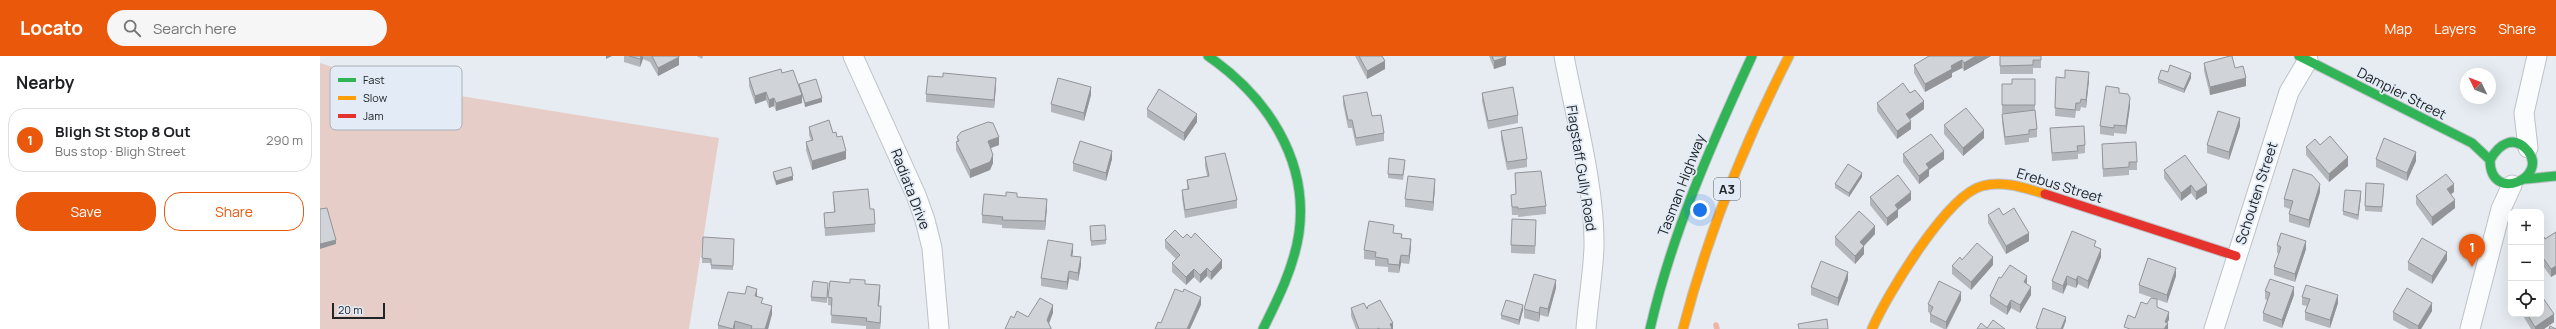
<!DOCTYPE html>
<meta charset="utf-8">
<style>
body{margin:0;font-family:Manrope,sans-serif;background:#f6f6f6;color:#202124}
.controls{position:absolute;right:12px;bottom:12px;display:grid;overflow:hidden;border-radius:8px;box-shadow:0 4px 16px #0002}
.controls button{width:36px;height:36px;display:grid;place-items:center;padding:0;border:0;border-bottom:1px solid #e0e0e0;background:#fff;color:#202124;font:20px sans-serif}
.compass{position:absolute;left:2140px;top:12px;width:36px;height:36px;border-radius:50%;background:#fff;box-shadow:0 4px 16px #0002;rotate:313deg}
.scale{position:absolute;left:12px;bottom:10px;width:53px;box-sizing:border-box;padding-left:4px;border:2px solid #202427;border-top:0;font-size:11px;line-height:14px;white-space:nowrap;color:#202427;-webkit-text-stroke:3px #e3ecf6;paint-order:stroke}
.you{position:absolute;left:1380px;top:154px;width:14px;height:14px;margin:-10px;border:3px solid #fff;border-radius:50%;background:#1a73e8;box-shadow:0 0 0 6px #1a73e833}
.badge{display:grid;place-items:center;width:26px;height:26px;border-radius:50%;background:#ea580c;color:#fff;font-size:13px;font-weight:700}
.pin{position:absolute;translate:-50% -33px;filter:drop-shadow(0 1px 2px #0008)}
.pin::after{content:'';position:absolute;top:21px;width:14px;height:12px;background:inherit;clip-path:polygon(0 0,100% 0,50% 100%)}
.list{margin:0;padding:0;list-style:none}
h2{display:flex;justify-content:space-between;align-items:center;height:52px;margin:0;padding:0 16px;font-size:17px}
h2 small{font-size:13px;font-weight:400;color:#757577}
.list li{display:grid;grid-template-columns:26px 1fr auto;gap:12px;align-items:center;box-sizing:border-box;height:64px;margin:0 8px 8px;padding:0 8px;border:1px solid #e0e0e0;border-radius:16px}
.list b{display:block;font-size:15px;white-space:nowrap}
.list p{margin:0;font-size:13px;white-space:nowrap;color:#757577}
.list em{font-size:13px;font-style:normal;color:#757577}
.actions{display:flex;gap:8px;padding:12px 16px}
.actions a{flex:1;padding:9px 0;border:1px solid #ea580c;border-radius:16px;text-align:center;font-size:14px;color:#ea580c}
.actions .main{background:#ea580c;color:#fff}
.icon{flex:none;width:22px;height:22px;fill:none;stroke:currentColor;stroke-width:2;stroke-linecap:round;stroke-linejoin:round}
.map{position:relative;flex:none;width:2236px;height:273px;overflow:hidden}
header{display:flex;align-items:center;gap:24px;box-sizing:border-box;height:56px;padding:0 20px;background:#ea580c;color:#fff}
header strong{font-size:19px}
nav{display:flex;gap:22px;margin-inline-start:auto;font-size:14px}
.search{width:280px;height:36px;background:#f6f6f6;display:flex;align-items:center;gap:10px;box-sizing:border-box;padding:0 14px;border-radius:22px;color:#757577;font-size:15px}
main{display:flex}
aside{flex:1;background:#fff}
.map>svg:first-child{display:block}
</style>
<header>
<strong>Locato</strong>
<div class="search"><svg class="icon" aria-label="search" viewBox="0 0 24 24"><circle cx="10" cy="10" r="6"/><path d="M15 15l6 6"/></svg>Search here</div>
<nav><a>Map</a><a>Layers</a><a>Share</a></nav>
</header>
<main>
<aside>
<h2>Nearby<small></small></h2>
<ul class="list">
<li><span class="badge">1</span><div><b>Bligh St Stop 8 Out</b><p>Bus stop · Bligh Street</p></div><em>290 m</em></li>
</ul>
<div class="actions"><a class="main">Save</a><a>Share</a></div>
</aside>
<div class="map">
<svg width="2236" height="273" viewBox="0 0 2236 273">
<rect width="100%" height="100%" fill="#e7ecf2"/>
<path fill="#e7cdc8" d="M0 7 61 27 399 82 369 273H0Z"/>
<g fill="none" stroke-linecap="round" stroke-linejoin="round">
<path stroke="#edb5a6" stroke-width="5.5" d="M1396 269 1397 273"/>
<g stroke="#bec2c7" stroke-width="21">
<path id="street" d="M533 0 596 139 605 164 612 192 619 273
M1244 0C1255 59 1275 130 1274 191 1273 218 1268 246 1266 273
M2208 92 2204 57 2217 0
M1894 273 1969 36 1988 4
M2150 273 2181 153 2192 129"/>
</g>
<g stroke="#bec2c7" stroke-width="11">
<path id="fast" d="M888 0C946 40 989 103 979 177 974 211 958 243 943 273
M1979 0 2152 87 2170 104C2170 148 2229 122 2208 95 2194 78 2179 88 2170 104
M2206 123 2236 120
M1330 273C1352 177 1391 89 1432 0"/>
</g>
<g stroke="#bec2c7" stroke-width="11">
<path id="slow" d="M1363 273C1388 177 1424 88 1469 0
M1552 273C1567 239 1627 139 1662 130 1683 124 1705 132 1725 138"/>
</g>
<g stroke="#bec2c7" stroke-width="11">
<path id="jam" d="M1725 138 1916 200"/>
</g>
<use href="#street" stroke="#fbfcfd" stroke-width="19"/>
<use href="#fast" stroke="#30b455" stroke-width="9"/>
<use href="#slow" stroke="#ff9f0a" stroke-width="9"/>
<use href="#jam" stroke="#e5322d" stroke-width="9"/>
</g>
<path fill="#b3b6bb" d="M304 0H359V9L338 20 330 6 323 3 320 11 304 6Z
M377 0H383L382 3Z
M1035 0H1062L1065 13 1047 23Z
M1169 0H1186V9L1174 13Z
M1609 0H1671L1644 15 1642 12 1632 17V21L1605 36 1594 17V9Z
M1680 0H1721V12H1713V18H1680Z
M1884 7 1915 12 1926 30 1890 39 1884 15Z
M1848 16 1871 22 1864 37 1838 27V23Z
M462 17 479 32V28L502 46 485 51 482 40V47L456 55 454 50 449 52 446 44 435 48 429 30V22Z
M1736 21 1769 24 1766 52 1761 51 1760 55H1756L1755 62 1735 60Z
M1715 23V54L1717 73V81L1709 82V86L1685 89 1682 66V58L1687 57H1682V28H1692Z
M676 30 674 52 606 46V38Z
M1162 37 1198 59V67L1168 73 1162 45Z
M1590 37 1604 53 1590 63 1591 73 1577 83 1557 55V47Z
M771 39 764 65 731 56V48Z
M1023 40 1052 60 1064 77V85L1036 90 1032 72H1028L1023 48Z
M1810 50 1806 78 1794 77V80L1780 78V70Z
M827 53 877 66 864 85 827 61Z
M1624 69 1664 82 1643 100 1624 78Z
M1920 70 1909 104 1887 97V89Z
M489 71 513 77 517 81 526 103 492 114 486 94V86L491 84 489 79Z
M1730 72 1765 89V97L1758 98V103L1732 105Z
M1181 75 1207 103V111L1187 114 1181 83Z
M637 81 679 89 671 92 673 107 670 114 650 122 636 94V86H637Z
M1782 88 1817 106V114H1809V119L1783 121Z
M2000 89 2028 110 2009 126 1986 99V91Z
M1583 98 1624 103 1609 114V120L1599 128 1583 106Z
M885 101 917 144V152L865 162 862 142V134L867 133V124L887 120 885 110Z
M792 103 786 125 753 115V107Z
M2056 103 2096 105 2087 125 2056 111Z
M1085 108 1083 124 1068 122V118Z
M1844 114 1887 137 1876 144 1871 137 1861 145 1844 122Z
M453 116 473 124 456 129 453 120Z
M1195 117 1226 150V158L1198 161V159H1192L1191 139H1196Z
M1542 121 1529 141 1515 132V128Z
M1115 131 1113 155 1085 151V143Z
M2064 133 2062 156 2045 155V150Z
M513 136 550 153 555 168V176L505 180 504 157 514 156Z
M2000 136 1989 172 1969 166V158L1970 153 1964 151V143Z
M2134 136 2131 138 2135 152 2112 170 2096 148V140Z
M2041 140 2038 164 2023 159V155Z
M697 141 727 151 725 174 682 172V169L662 167V159Z
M1550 141 1591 144 1578 154V161L1567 170 1550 149Z
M1668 159H1683L1709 185 1686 198 1668 167Z
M770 170 786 184V188L771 190Z
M1216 172 1215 198 1191 197V189Z
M2221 176 2225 183 2236 176V218L2231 221 2221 207Z
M1074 177 1082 182 1091 191 1089 208 1081 207 1079 217 1068 216V211L1055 210V204L1044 203V194Z
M1555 178 1544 190V198L1535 208 1515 189V181Z
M383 181 414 183 413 214 391 213V207H382Z
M863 182 902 212 891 224 887 220 880 227 874 221 866 229 852 216V207L856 203 845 192V184Z
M1957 189 1986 193 1975 226 1954 219V211L1959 198 1957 197Z
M1776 191 1781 201 1768 233 1758 228 1756 232 1747 229 1743 238 1732 233V225Z
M753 196 752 200 761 209 758 225 749 223 747 234 721 230V222Z
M1642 204 1673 209 1651 234 1632 218V210Z
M2127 204 2112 228 2088 214V206Z
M1856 220 1847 247 1819 237V229Z
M1681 222 1707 228 1711 239 1700 257 1691 252 1687 259 1670 248V240Z
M1528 224 1518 250 1491 239V231Z
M545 228 560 237 559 250 561 258 560 273H546V270L511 267 512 250 508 249V241Z
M508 231 507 247 491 245V241Z
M1236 232 1228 261 1220 259 1219 266 1204 262V253Z
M1945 235 1974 239 1962 272 1943 265V257L1947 244 1945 243Z
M437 241 452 258 448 273H398V269Z
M1982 241 2018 247 2010 272 1985 264V256L1987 250 1982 249Z
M1641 244 1627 273H1624L1610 266V257L1608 256V248Z
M1031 252 1047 253 1073 273H1036L1031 260Z
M1203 254 1199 269 1181 263V259Z
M2112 255 2101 273H2089L2073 264V256Z
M2202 258H2221L2234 266 2224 273H2211Z"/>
<path fill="#929498" d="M286 0H292L286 3Z
M321 0H323V3L320 11V3Z
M1656 0H1671L1644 15V7Z
M359 1V9L338 20V12Z
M1186 1V9L1174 13V5Z
M1642 4V12L1632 17V21L1605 36V28L1631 10Z
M1065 5V13L1047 23V15Z
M1769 16V24L1766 52V44Z
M1871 17V22L1864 37V33Z
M676 22V30L674 52V44Z
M1926 22V30L1890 39V31Z
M771 31V39L764 65V57Z
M446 36V44L435 48V40Z
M482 39V47L456 55V47Z
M454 42V50L449 52V44Z
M502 42V46L485 51V47Z
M1810 42V50L1806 78V70Z
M1604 45V53L1586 66V58Z
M877 58V66L864 85V77Z
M1920 62V70L1909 104V96Z
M1591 65V73L1577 83V75Z
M1664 74V82L1643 100V92Z
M679 81V89L668 93V85Z
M526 95V103L492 114V105Z
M792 95V103L786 125V117Z
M1624 95V103L1609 114V120L1599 128V120L1606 108Z
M2096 96V105L2087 125V117Z
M673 99V107L670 114 650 122V114Z
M2028 101V110L2009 126V118Z
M1542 117V121L1529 141V137Z
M473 120V124L456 129V125Z
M1115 123V131L1113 155V146Z
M2000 128V136L1989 172V164Z
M2134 128V136L2127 141V133Z
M1871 129V137L1861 145V137Z
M1887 129V137L1876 144V136Z
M2041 135V140L2038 164V159Z
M1591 136V144L1578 154V161L1567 170V162L1575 149Z
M727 143V151L725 174V165Z
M2135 144V152L2112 170V161Z
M1555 170V178L1540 194V186Z
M1709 177V185L1686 198V190Z
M1091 183V191L1089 208V200Z
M16 184V188L0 193V188Z
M1986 185V193L1975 226V218Z
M753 188V196L751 208V200Z
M1544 190V198L1535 208V200Z
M1781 193V201L1768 233V225Z
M2127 196V204L2112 228V220Z
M1081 199V207L1079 217V209Z
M761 201V209L758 225V217Z
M1673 201V209L1651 234V226Z
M902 204V212L891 224V216Z
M2236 210V218L2231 221V213Z
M887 212V220L880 227V219Z
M1856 212V220L1847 247V239Z
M874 213V221L866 229V221Z
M749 215V223L747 234V226Z
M1528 216V224L1518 250V242Z
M1707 220V228L1704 226Z
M1747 220V229L1743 238V230Z
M1758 220V228L1756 232V224Z
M1236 224V232L1228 261V253Z
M560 229V237L558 258V250Z
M1711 231V239L1700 257V249Z
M1974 231V239L1962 272V264Z
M437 233V241L435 240Z
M1641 236V244L1626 273V266Z
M2018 239V247L2010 272V264Z
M881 241V249L870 273H867Z
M1691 244V252L1687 259V251Z
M2112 247V255L2101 273H2098V270Z
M733 249V257L727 273V264Z
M1203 249V254L1199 269V264Z
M452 250V258L448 273H445Z
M561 250V258L560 273V267Z
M1220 251V259L1219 266V257Z
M1849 256V264L1847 267H1848V273H1844L1845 266Z
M2234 258V266L2224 273H2215V271Z
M1746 261V265L1743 273H1741Z
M415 265V273H413Z
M1073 267V273H1070V268Z"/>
<path fill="#d0d4d9" stroke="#929498" d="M309 0H321L320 3Z
M332 0H359V1L338 12Z
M1039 0H1062L1065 5 1047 15Z
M1172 0H1186V1L1174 5Z
M1609 0H1656L1644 7 1642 4 1636 7 1631 10 1632 13 1605 28 1594 9Z
M1680 0H1721V4H1713V9L1680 10Z
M1910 0H1912L1915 12 1923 10 1926 22 1890 31 1884 7Z
M1850 9 1871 17 1864 33 1838 23 1841 14 1848 16Z
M461 13 462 17 473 14 482 39 456 47 454 42 449 44 446 36 435 40 429 22Z
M1745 14 1769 16 1766 44 1761 43 1760 47H1756L1755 54 1735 52 1736 21 1745 22Z
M623 17 676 22 674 44 606 38 608 20 623 21Z
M738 22 771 31 764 57 731 48Z
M496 23 502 42 485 47 479 28Z
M1692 23H1715V49H1682V28H1692Z
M1583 27 1590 37 1595 34 1604 45 1586 58 1591 65 1577 75 1557 47Z
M1786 30 1799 32V37L1808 38 1810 42 1806 70 1794 69V72L1780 70Z
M1193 31 1198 59 1168 65 1162 37Z
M839 33 877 58 864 77 827 53Z
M1047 36 1052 60 1061 59 1064 77 1036 82 1032 64H1028L1023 40Z
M1646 52 1664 74 1643 92 1624 69Z
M1715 54 1717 73 1709 74V78L1685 81 1682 58Z
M1898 55 1920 62 1909 96 1887 89Z
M509 64 513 77 516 76 517 81 522 80 526 95 492 105 486 86 493 84 489 71Z
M668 66 673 67 679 81 668 85 673 99 670 106 650 114 636 86 639 85 637 81 641 76Z
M1764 70 1765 89 1757 90 1758 95 1732 97 1730 72Z
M1202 71 1207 103 1187 106 1181 75Z
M1611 78 1624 95 1606 108 1609 112 1599 120 1583 98Z
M2010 80 2028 101 2009 118 1986 91 1995 83 2000 89Z
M2064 82 2096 96 2087 117 2056 103Z
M760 85 792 95 786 117 753 107Z
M1816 86 1817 106H1809V111L1783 113 1782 88Z
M905 97 917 144 865 154 862 134 869 133 867 124 889 120 885 101Z
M1865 99 1887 129 1876 136 1871 129 1861 137 1844 114Z
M1069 102 1085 104 1083 119 1068 118Z
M1528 108 1542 117 1529 137 1515 128Z
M471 111 473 120 456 125 453 116Z
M1973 113 1992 119 2000 128 1989 164 1969 158 1973 145 1964 143Z
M1221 115 1226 150 1198 153V151H1192L1191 139 1196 138 1195 117Z
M2126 118 2134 128 2127 133 2135 144 2112 161 2096 140Z
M1578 119 1591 136 1575 149 1578 153 1567 162 1550 141Z
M1088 120 1115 123 1113 146 1085 143Z
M2046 127 2064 128 2062 151 2045 150Z
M548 133 550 153H554L555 168 505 172 504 157 515 156 513 136Z
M2025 134 2041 135 2038 159 2023 155Z
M686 136 697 137V141L727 143 725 165 682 164 683 161 662 159 664 138 686 140Z
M7 152 16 184 0 188V153Z
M1679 152 1683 159 1694 152 1709 177 1686 190 1668 159Z
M1539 155 1555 170 1540 186 1544 190 1535 200 1515 181Z
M1192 163 1216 164 1215 190 1191 189Z
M1049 165 1074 169 1073 177 1082 178 1081 182 1091 183 1089 200 1081 199 1079 209 1068 208V203L1055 201 1056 196 1044 194Z
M785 169 786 184 771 185 770 170Z
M855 174 863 182 867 178 871 182 875 177 902 204 891 216 887 212 880 219 874 213 866 221 852 207 860 199 845 184Z
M1752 175 1776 185 1774 190 1781 193 1768 225 1758 220 1756 224 1747 220 1743 230 1732 225Z
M2221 176 2225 183 2236 176V210L2231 213 2221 199Z
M1961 177 1986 185 1975 218 1954 211 1961 191 1957 189Z
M383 181 414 183 413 210 391 209V203L382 202Z
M2102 182 2127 196 2112 220 2088 206Z
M728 184 753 188 751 200 761 201 758 217 749 215 747 226 721 222Z
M1657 187 1673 201 1651 226 1632 210 1640 201 1642 204Z
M1828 202 1856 212 1847 239 1819 229Z
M1501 205 1528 216 1518 242 1491 231Z
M1690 209 1707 220 1704 226 1711 231 1700 249 1691 244 1687 251 1670 240 1679 221 1681 222Z
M1214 218 1236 224 1228 253 1220 251 1219 257 1204 253Z
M530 223 545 224V228L560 229 558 250H561L560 267 546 265 547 262 511 259 512 242 508 241 510 225 530 227Z
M1950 223 1974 231 1962 264 1943 257 1950 237 1945 235Z
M493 225 508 227 507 242 491 241Z
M1619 225 1641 236 1626 266 1610 258 1613 251 1608 248Z
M1986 229 2018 239 2010 264 1985 256 1990 243 1982 241Z
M427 230 437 233 435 240 443 242 441 247 452 250 445 273H431L432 270 415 265 413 273 398 269 408 236 425 238Z
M2087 232 2112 247 2098 270 2073 256Z
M855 233 863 236 864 233 881 241 867 273H835L838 266 841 267Z
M2221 239 2234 258 2215 271 2207 258H2221Z
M720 242 733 249 727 264 731 272V273H685L691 260 694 262 697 255 708 261Z
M1831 242 1837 243V251L1849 256 1845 266 1848 267 1844 273H1810L1804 271 1808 259 1815 262 1821 246 1827 248Z
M1060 244 1073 267 1070 268 1072 273H1059V272L1057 273H1039L1031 252 1044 247 1047 253 1048 250Z
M1186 244 1203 249 1199 264 1181 259Z
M1723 252 1746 261 1741 273H1719L1716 272Z
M1507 263 1508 273H1479L1478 268Z
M1673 264 1685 273H1657L1661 267 1667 272Z
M2230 270 2236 273H2229Z"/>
<g text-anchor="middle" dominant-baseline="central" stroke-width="3.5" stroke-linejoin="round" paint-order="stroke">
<rect fill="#e3ecf6" stroke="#5a6065" stroke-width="1" x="1394" y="122" width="26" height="22" rx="3"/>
<g font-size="13" font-weight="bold" fill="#202427">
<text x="1407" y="133">A3</text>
</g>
<g font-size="14" fill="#202427" stroke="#e3ecf6">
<text transform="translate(2082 37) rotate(27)">Dampier Street</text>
<text transform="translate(1262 112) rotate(81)">Flagstaff Gully Road</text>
<text transform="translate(1361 129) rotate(-69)">Tasman Highway</text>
<text transform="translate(1740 129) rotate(17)">Erebus Street</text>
<text transform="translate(591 133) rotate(69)">Radiata Drive</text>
<text transform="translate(1936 137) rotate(-72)">Schouten Street</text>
</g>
</g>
<rect x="10" y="10" width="132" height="64" rx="6" fill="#e3ecf6" stroke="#a8b0b8" stroke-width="1"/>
<rect x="18" y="22" width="18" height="4" fill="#30b455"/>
<rect x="18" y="40" width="18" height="4" fill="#ff9f0a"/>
<rect x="18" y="58" width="18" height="4" fill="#e5322d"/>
<g font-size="11" fill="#202427">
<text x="43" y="28">Fast</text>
<text x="43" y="46">Slow</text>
<text x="43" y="64">Jam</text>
</g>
</svg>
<div class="controls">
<button>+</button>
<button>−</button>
<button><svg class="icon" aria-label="locate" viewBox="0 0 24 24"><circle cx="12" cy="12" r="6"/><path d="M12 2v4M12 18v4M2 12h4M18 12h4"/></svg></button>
</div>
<svg class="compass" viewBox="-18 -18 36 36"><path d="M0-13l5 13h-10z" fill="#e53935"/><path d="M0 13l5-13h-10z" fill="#757577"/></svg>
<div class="scale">20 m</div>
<div class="you"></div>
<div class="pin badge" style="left:2152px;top:211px">1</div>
</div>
</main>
